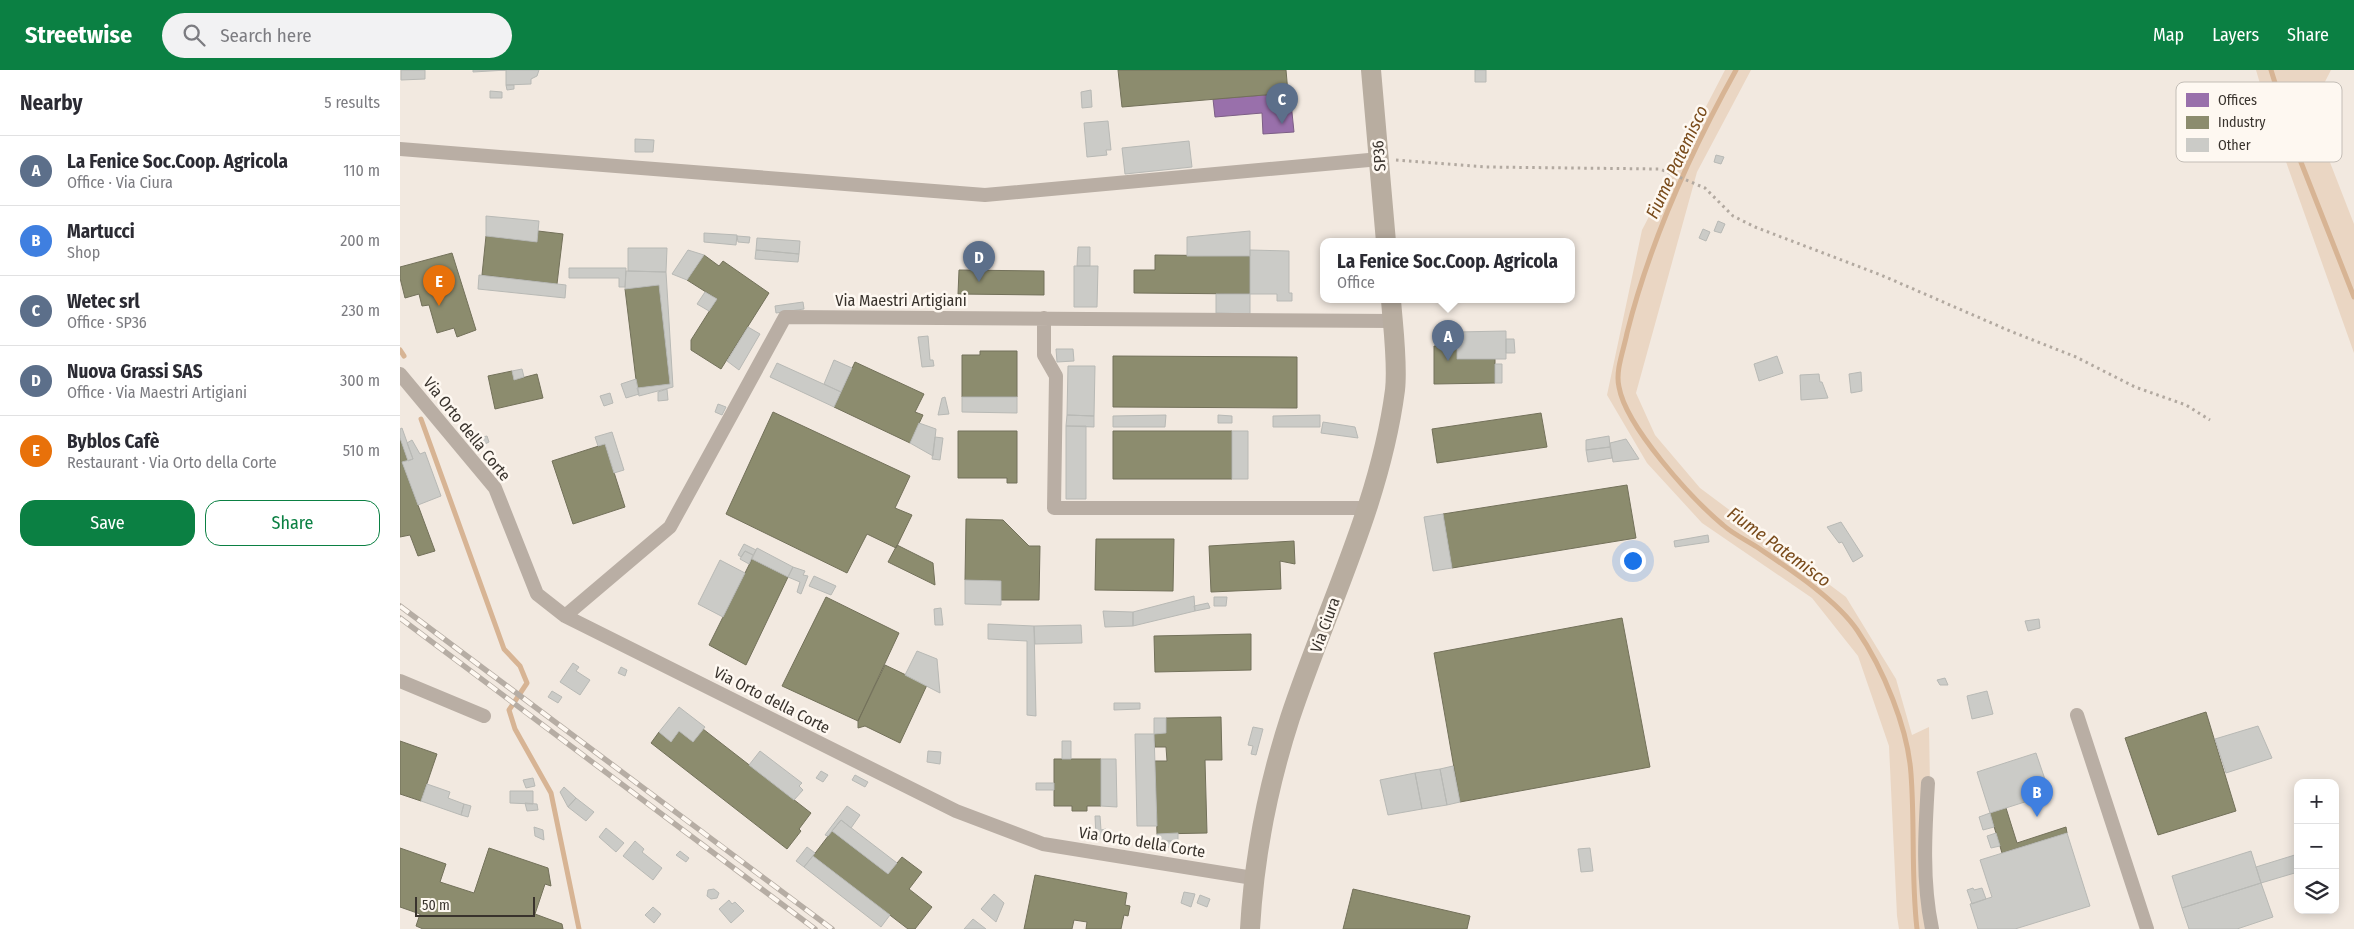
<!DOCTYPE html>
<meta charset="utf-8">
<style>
body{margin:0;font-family:"Fira Sans Condensed",sans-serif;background:#f2f2f3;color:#2b2b33}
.controls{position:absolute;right:15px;bottom:15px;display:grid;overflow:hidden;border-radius:10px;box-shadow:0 2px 12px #0003}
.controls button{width:45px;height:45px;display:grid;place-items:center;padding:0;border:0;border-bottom:1px solid #e1e1e2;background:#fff;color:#2b2b33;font:25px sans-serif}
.scale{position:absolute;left:15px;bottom:12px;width:120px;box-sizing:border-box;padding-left:5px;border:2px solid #39332d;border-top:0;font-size:14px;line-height:18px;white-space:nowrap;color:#39332d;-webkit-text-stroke:4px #fef8f1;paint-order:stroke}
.you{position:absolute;left:1232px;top:490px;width:18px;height:18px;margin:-12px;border:4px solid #fff;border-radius:50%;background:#1a73e8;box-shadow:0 0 0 8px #1a73e833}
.badge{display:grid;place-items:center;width:32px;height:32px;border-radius:50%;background:#0b8043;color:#fff;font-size:16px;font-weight:700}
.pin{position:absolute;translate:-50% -41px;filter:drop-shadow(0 1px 2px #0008)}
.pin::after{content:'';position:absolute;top:26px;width:18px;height:15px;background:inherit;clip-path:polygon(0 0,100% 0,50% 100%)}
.popup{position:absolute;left:920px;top:168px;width:255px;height:65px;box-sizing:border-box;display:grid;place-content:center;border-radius:10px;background:#fff;filter:drop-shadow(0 1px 4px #0005);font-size:16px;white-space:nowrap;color:#7c7c81}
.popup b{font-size:19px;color:#2b2b33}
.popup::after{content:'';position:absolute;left:50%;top:100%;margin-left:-10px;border:10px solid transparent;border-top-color:#fff}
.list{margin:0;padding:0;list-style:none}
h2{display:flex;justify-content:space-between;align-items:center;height:65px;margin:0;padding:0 20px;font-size:21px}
h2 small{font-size:16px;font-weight:400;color:#7c7c81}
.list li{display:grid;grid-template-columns:32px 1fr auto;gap:15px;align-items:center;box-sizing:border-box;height:70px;padding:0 20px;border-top:1px solid #e1e1e2}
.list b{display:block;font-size:19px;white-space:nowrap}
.list p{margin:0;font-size:16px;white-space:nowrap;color:#7c7c81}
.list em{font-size:16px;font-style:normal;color:#7c7c81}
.actions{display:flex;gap:10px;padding:15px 20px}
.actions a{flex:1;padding:11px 0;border:1px solid #0b8043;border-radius:15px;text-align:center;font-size:18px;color:#0b8043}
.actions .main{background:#0b8043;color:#fff}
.icon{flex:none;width:28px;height:28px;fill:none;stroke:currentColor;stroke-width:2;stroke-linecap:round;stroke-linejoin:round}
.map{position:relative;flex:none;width:1954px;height:859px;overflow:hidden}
header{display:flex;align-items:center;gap:30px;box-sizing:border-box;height:70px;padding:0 25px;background:#0b8043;color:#fff}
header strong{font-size:24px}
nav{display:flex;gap:28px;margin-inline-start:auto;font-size:18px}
.search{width:350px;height:45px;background:#f2f2f3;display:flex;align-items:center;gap:12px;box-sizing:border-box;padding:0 18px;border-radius:28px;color:#7c7c81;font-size:19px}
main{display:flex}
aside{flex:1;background:#fff}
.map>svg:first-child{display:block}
</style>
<header>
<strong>Streetwise</strong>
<div class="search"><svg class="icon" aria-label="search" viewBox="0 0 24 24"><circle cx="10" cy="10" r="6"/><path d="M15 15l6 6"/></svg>Search here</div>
<nav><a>Map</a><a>Layers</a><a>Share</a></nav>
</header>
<main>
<aside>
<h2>Nearby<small>5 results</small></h2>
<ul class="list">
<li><span class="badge" style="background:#5c6f8a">A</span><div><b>La Fenice Soc.Coop. Agricola</b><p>Office · Via Ciura</p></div><em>110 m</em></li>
<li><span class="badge" style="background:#3f7fe0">B</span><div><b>Martucci</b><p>Shop</p></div><em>200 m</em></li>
<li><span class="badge" style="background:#5c6f8a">C</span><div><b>Wetec srl</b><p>Office · SP36</p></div><em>230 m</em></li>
<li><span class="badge" style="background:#5c6f8a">D</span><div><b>Nuova Grassi SAS</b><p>Office · Via Maestri Artigiani</p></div><em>300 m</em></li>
<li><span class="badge" style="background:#e8710a">E</span><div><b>Byblos Cafè</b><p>Restaurant · Via Orto della Corte</p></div><em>510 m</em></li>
</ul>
<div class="actions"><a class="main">Save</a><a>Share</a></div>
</aside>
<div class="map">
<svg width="1954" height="859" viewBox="0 0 1954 859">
<rect width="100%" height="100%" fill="#f2e9e0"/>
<path fill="#ead6c3" d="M1325 0H1351L1297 102 1236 323 1255 365 1300 418 1446 527 1496 609 1512 665 1529 657 1532 833 1536 859H1499L1497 846 1489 676 1458 586 1412 528 1302 453 1247 393 1207 325 1242 160Z
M1856 0H1931L1910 41 1954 154V283L1868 41Z"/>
<path fill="#9970ab" stroke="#7c5e85" d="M890 23 894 62 863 64 862 43 815 47 813 29Z"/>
<path fill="#8c8c6e" stroke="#73715a" d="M718 0H886L888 23 722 37Z
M138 161 163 164 157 214 82 205 86 166 137 172Z
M52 183 76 260 57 267 54 258 37 263 29 235 22 236 19 224 5 228 0 208V197Z
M304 185 319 196 323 191 369 223 321 299 291 280V270L317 229 287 210Z
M755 185 850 186V224L734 223V200H755Z
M559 200 644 201V225L558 224Z
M259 215 270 314 237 318 225 219Z
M1034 276H1057V289H1095V313L1034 314Z
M580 281H617V327H562V285H580Z
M713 286 897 287V338L713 337Z
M455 292 524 324 515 342 523 345 510 373 434 337Z
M112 301 114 310 137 304 143 328 95 339 88 306Z
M373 342 510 406 495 438 512 445 496 478 467 464 447 503 326 444Z
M1141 343 1147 377 1037 393 1032 359Z
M558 361H617V413H607V408H558Z
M713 361H832V409H713Z
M0 368 8 391 2 392 35 481 18 486 10 465 0 467Z
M205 374 225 437 173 454 152 391Z
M1227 415 1236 468 1052 498 1043 444Z
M566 449 603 450 629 476H640L639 530H601V511L565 510Z
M696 469H774L773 521 695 520Z
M894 471 895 494 880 491 881 519 811 522 809 476Z
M497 475 533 493 535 515 488 492Z
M352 489 388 507 346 595 309 575Z
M426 527 499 563 458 651 382 616Z
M1222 548 1250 697 1060 732 1034 583Z
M851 564V600L755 602 754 566Z
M485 595 527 615 500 673 465 656 458 658V651Z
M1806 642 1836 741 1758 765 1725 668Z
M821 647 822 690H805L807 763 757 764 755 691H767L766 677H755L754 664 766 663V648Z
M303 659 411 743 399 759 401 761 387 779 251 673 259 662 271 672 279 661 293 672Z
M0 671 37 684 21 731 0 724Z
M654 689H701V736H687V741H672V736H654Z
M1606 738 1617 773 1666 757 1667 763 1602 783 1590 743Z
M432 761 488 804 502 787 522 802 509 819 532 837 515 859H508L413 786Z
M0 778 46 794 40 812 74 823 89 778 148 798 151 816 145 814 135 844 162 854 163 859H23L16 856 20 844 0 837Z
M635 805 727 823 725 835 730 836 728 846 724 845 721 859H686L687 852 674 850 672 859H624Z
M953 819 1070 846 1067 859H943Z"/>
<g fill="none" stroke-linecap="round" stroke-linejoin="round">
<path stroke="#d7b494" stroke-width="5" d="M1336 0C1290 83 1250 171 1227 263 1224 279 1215 301 1219 317 1226 357 1292 429 1323 455 1333 464 1346 470 1357 477 1388 498 1436 529 1457 560 1483 598 1508 658 1511 704 1515 756 1511 807 1517 859
M1871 0 1895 77 1954 227
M0 280 4 286
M21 349 104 579 120 596 127 613 109 640 115 659 151 723 179 859"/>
</g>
<path fill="#cbcbc7" stroke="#b8b9b5" d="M1 0H25V9L1 10Z
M73 0H107L73 2Z
M106 0H139L137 6 131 9V14L106 15Z
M1075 0H1086V12H1075Z
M106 15H114V19L107 20Z
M691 20 692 37 682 38 681 22Z
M90 21 102 22V28H90Z
M708 51 711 80H706L707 85 687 87 684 53Z
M235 69 254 70 253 82H235Z
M789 71 792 97 725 104 722 78Z
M1316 85 1324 87 1321 94 1314 92Z
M86 146 139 151 137 172 86 166Z
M1318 151 1325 154 1321 163 1314 161Z
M1303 159 1310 162 1306 171 1299 168Z
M850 161V186H787V167Z
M304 163 337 165 336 175 304 172Z
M337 166 350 167 349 173 338 172Z
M357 168 400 171 399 184 356 180Z
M678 177H690V196H677Z
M228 178H267L266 202 228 201Z
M288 180 304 185 287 210 272 204Z
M356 180 399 184 398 192 355 189Z
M850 180 889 181V223H892V231H877V224H850Z
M674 196H698L697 237H674Z
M169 198H226L225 217H219V208H169Z
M226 201 266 202 273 317 239 326 237 318 270 314 259 215 225 219Z
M79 205 166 215 165 228 78 219Z
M305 222 317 229 309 241 297 234Z
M816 224H850V244L816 243Z
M403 232 404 239 376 243 375 236Z
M348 257 360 264 339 300 327 291Z
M1106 261V289H1057V262Z
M528 266 530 290H533L534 296 522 297 518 267Z
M1106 269H1114L1115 283H1106Z
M656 279H673L674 291 657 292Z
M1377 286 1383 303 1359 311 1354 294Z
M434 290 452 298 441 322 424 314Z
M377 293 441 322 434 337 370 307Z
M1095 294H1102V313H1095Z
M668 296H695L694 346 667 345Z
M122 299 124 307 114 310 112 301Z
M1461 302 1462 321 1451 323 1449 304Z
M1419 304 1420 312H1422L1428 328 1401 330 1400 305Z
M236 309 239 324 226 328 221 314Z
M267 319 268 330 258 331V322Z
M210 323 213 333 204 336 200 326Z
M545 327 549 344 538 345 542 328Z
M562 327H617V343L562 342Z
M318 334 326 337 322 345 315 342Z
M667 345 694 346V357L666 356Z
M766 345 765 357H713V346Z
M818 345 832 346V353H818Z
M920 345V357H873V346Z
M923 352 955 357 958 368 921 363Z
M519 353 536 359 533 386 510 373Z
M666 356H686V429H666Z
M2 358 13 389 8 391 0 368V359Z
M832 361H848V409H832Z
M212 362 224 400 214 403 205 374 198 376 195 367Z
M87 366 89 372 79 377 75 369Z
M1209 366 1210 377 1186 380V370Z
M535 367 543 368 540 390 532 389Z
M1226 369 1239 389 1213 392 1210 373Z
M12 370 20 384 25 382 41 426 18 435 2 392 13 389 7 373Z
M1210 377 1212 388 1188 392 1186 380Z
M1043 444 1052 498 1033 501 1024 447Z
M1441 452 1463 486 1453 492 1442 472 1439 473 1427 457Z
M1308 465 1309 472 1275 477 1274 471Z
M344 474 356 480 353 485 345 481 341 487 338 485Z
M357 478 393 497 388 507 352 489Z
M345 481 353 485 349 494 340 489Z
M320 490 345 503 323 547 298 534Z
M393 497 405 501 403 505 408 506 401 524 397 522 400 512 388 507Z
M414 506 436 516 431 525 409 516Z
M565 510 601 511V535L565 534Z
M794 526 795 541 733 556V542Z
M814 527H827L826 536H814Z
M808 533 810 538 795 541 794 536Z
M541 538 543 555H535L534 539Z
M703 541 733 542V556L705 557Z
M1639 549 1640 558 1628 561 1625 551Z
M588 554 634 556 636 646 627 645V571L588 569Z
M681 555 682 573 635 574 634 556Z
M517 581 537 589 540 623 505 605Z
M173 593 179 597 176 601 190 610 180 625 160 612Z
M221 597 227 600 225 606 218 603Z
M1545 608 1548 615H1540L1537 610Z
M152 621 162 627 158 633 148 627Z
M1587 621 1593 644 1572 649 1567 626Z
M714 633H740V639L714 640Z
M279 637 305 657 293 672 279 661 271 672 259 662Z
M754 648H766V663L754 664Z
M1858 656 1872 688 1826 703 1815 669Z
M853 657 863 659 856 685 851 684 853 676 848 675Z
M735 664H754L757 756H737Z
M662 671H671V689H662Z
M360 681 402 713 399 716 403 720 394 730 349 695Z
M528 681 541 682 540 694 527 692Z
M1636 683 1650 724 1590 743 1577 702Z
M701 689H716L717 737 701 736Z
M1053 696 1060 732 1047 735 1040 699Z
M1040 699 1047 735 1022 739 1015 703Z
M421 701 428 705 423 712 416 708Z
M1015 703 1022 739 988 745 980 710Z
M455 705 468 712 465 717 452 710Z
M133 708 135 716 126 718 123 710Z
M636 713H654V720H636Z
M27 714 50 722 48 728 64 734 61 745 21 731Z
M164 717 176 728 168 737 160 722Z
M110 721H133V734L110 733Z
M176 728 194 742 186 751 168 737Z
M125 733 137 734 138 740 127 741Z
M64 734 71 736 68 747 61 745Z
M447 736 460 745 451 758 441 750 428 766 425 765Z
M1590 743 1594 757 1583 760 1579 747Z
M695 746H700L701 760 706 759 707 770 696 768Z
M441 750 497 793 488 804 432 761Z
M134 757 143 760 144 770 135 766Z
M206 758 224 773 216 782 199 767Z
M778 763V771H757V764Z
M1596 763 1600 776 1591 778 1587 766Z
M1667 763 1690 836 1615 859H1578L1570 834 1592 827 1580 790Z
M235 771 244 779 242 782 262 798 253 810 223 786Z
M757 771H774V777H757Z
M407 777 415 783 404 797 396 791Z
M1190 778 1193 801 1181 802 1178 779Z
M280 781 289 788 286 792 276 785Z
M1851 781 1861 813 1782 838 1772 806Z
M1898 784V802L1861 813 1856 797Z
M413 786 490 845 481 857 404 797Z
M1861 813 1873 847 1837 859H1789L1782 838Z
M1573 818 1574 820 1582 818 1586 829 1572 834 1567 820Z
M314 819 319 823 317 828 311 829 307 826 308 820Z
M784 822 795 824 791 837 781 833Z
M594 824 604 833 596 852 581 839Z
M800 825 810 829 807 837 797 833Z
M329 830 332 834 335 832 344 841 331 853 319 839Z
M253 837 261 844 254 853 245 845Z
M573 849 586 859H564Z"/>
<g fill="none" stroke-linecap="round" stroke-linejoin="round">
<path stroke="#b2a9a0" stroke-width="3" stroke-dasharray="2.5 4" stroke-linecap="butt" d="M996 90 1086 97 1260 99 1305 118 1333 146 1355 157 1481 205 1610 261 1676 287 1735 317 1786 335 1810 350"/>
<path stroke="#b9aea4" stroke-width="14" d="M0 79 585 125 980 89
M644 248V285L656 306 654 438H968
M0 304 95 418 137 524 165 546 556 741 643 774 853 808
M165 546 270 457 385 247 993 251
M0 611 84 646
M1677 645 1747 859
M1528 713C1525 761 1522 811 1532 859"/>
<path stroke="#b8ada0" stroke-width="20" d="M971 0 986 172
M850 859C854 787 868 716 890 648 926 539 980 435 995 320 998 294 993 257 991 230"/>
<g stroke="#b6ada4" stroke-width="5.5">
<path id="rail" d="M0 536 432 859
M0 548 415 859"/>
</g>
<use href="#rail" stroke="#fef8f1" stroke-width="4" stroke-dasharray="11" stroke-linecap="butt"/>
</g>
<g text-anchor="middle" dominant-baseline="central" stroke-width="5" stroke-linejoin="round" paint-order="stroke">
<g font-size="16" fill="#39332d" stroke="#fef8f1">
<text transform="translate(979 86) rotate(-95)">SP36</text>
<text x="501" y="230">Via Maestri Artigiani</text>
<text transform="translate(67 359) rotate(51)">Via Orto della Corte</text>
<text transform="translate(925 555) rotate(-70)">Via Ciura</text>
<text transform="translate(372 630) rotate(27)">Via Orto della Corte</text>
<text transform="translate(742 772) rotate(9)">Via Orto della Corte</text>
</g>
<g font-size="18" font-style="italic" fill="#794b1b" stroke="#fef8f1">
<text transform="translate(1277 92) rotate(-65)">Fiume Patemisco</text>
<text transform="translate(1379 477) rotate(36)">Fiume Patemisco</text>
</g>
</g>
<rect x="1776" y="12" width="166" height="80" rx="8" fill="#fef8f1" stroke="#c3bdb6" stroke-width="1"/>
<rect x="1786" y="23" width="23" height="14" fill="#9970ab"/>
<rect x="1786" y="46" width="23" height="13" fill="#8c8c6e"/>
<rect x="1786" y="68" width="23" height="14" fill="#cbcbc7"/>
<g font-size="14" fill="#39332d">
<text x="1818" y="35">Offices</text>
<text x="1818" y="57">Industry</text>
<text x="1818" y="80">Other</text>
</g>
</svg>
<div class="controls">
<button>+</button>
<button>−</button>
<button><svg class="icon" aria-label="layers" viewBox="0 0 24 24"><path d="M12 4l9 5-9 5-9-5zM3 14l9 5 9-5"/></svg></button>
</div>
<div class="scale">50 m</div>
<div class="you"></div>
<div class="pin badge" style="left:1048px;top:291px;background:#5c6f8a">A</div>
<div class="popup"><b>La Fenice Soc.Coop. Agricola</b>Office</div>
<div class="pin badge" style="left:1637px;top:747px;background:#3f7fe0">B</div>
<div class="pin badge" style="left:882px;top:54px;background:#5c6f8a">C</div>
<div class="pin badge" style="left:579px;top:212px;background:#5c6f8a">D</div>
<div class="pin badge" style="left:39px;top:236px;background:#e8710a">E</div>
</div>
</main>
